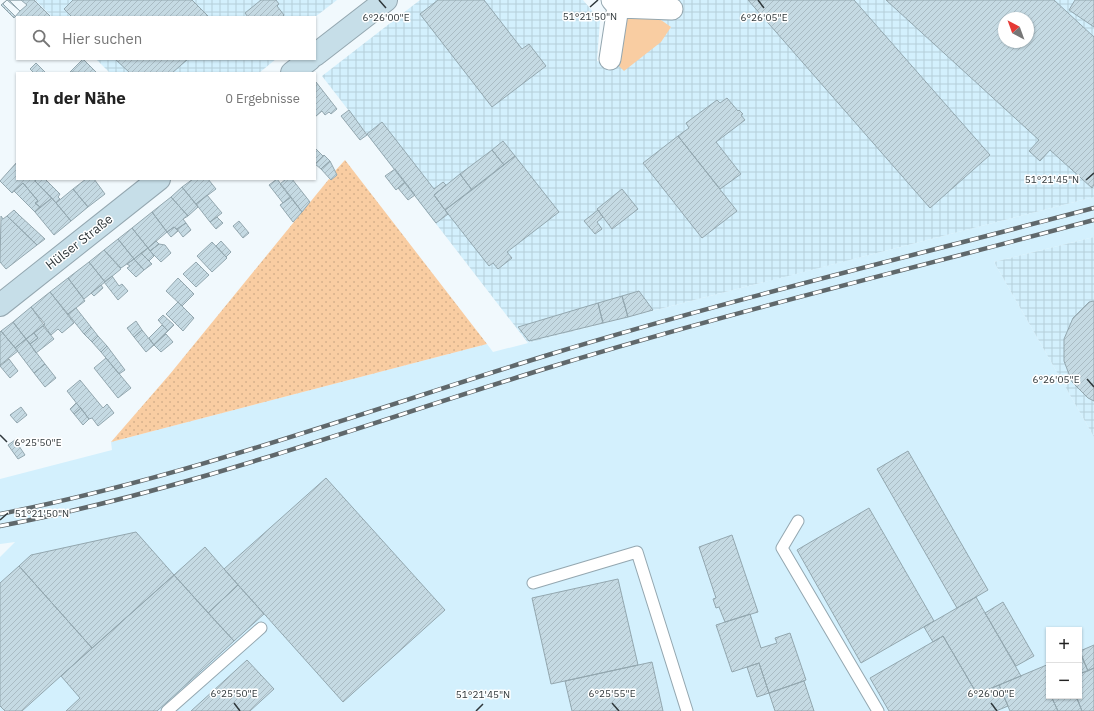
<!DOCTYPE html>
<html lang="de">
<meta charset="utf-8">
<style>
body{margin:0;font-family:"IBM Plex Sans",sans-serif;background:#f6f6f6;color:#222}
.controls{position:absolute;right:12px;bottom:12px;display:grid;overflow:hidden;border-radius:0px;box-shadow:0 1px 3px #0004}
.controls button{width:36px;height:36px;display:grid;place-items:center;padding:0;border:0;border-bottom:1px solid #e0e0e0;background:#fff;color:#222;font:20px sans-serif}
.compass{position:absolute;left:998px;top:12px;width:36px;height:36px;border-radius:50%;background:#fff;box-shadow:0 1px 3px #0004;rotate:319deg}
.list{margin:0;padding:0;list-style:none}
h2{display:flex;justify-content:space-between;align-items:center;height:52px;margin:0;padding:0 16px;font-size:17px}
h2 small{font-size:13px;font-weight:400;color:#767676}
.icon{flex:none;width:22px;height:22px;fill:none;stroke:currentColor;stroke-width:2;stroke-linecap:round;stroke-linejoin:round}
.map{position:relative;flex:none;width:1094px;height:711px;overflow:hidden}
.search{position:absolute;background:#fff;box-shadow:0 1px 3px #0004;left:16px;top:16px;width:300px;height:44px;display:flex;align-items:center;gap:10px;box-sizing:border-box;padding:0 14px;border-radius:0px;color:#767676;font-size:15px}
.panel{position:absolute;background:#fff;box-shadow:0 1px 3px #0004;left:16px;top:72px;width:300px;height:108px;border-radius:0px}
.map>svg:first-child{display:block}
</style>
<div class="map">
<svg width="1094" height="711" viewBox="0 0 1094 711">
<defs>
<pattern id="industrial-grid" width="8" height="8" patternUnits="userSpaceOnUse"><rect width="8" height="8" fill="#d3f0fd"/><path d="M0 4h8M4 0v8" fill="none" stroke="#b5cfda"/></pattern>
<pattern id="garden-dots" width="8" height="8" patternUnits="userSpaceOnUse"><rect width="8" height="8" fill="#f9cda2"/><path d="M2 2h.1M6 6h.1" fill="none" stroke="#d6b18c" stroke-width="1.8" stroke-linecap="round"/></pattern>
<pattern id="building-hatch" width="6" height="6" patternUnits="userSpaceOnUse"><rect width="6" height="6" fill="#c5dae3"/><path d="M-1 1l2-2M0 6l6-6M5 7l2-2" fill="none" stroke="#aabcc4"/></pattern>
</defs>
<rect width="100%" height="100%" fill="#f1f9fd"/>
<path fill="#d3f0fd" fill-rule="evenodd" d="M1094 197V237L994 262 1094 437V711H0V557L15 542 0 544V479L112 450 111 442 487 344 493 352ZM1049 630H1079V696H1049Z"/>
<path fill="url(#industrial-grid)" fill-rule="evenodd" d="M35 0H337L315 17H52Z
M420 0H583L600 20 597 61 608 64 671 28 661 20 673 9 675 0H1094V197L528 343 322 76ZM1004 18H1028V42H1004Z
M96 59H276L259 73H110Z
M1094 237V437L994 262Z"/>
<path fill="#f9cda2" d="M637 15 661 20 671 27 661 42 624 71 618 65 623 26 628 18Z"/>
<path fill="url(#garden-dots)" d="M345 160 487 344 111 442 170 374 329 179 331 180 337 175 335 171Z"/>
<path fill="url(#building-hatch)" stroke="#93a7af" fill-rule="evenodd" d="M7 0H34L51 17 17 18 3 4Z
M7 0 20 11 14 18 1 5Z
M9 0H21L27 5 20 11Z
M73 0H192L209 17H72L64 9Z
M261 0H276L279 4 277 6 284 15 282 17H248L245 13Z
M438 0H484L522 49 529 44 546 66 492 107 420 14Z
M748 0H854L990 155 930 208Z
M886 0H1054L1094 37V185L1092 188 1050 150 1040 161 1029 151 1039 140ZM1004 18H1028V42H1004Z
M1075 0H1094V27L1069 10Z
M83 59 97 73 70 72Z
M115 59H188L172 73H130Z
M36 63 46 73H34L30 69Z
M316 82 337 109 331 114 329 112 325 115 322 111 315 117Z
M727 98 738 111 739 110 743 114 741 115 745 120 716 142 741 174 720 189 678 136 689 128 686 123 717 100 720 103Z
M349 110 367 135 360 140 341 116Z
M382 122 434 189 443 182 446 185 434 195 448 214 436 223 367 134Z
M678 136 737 211 702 238 643 163Z
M503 141 515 156 504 165 492 150Z
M315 148 323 156 315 164Z
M492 150 504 165 472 190 460 174Z
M324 155 330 161 321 169 315 164Z
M515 156 559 212 507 252 512 258 498 269 493 263 489 266 445 210Z
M330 161 337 175 331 180 321 169Z
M17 162V179H36L35 181 52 198 40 207 35 203 38 201 23 183 12 193 0 181Z
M395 169 405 182 396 190 385 176Z
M460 174 472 190 445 210 434 195Z
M36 179H45L60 194 58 197 60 199 56 203 35 181Z
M86 179H94L105 194 88 207 73 189Z
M193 179H208L216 189 196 204 182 187Z
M277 179 291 197 283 203 269 185Z
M286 179H292L310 202 302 212 280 184Z
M405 182 415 195 408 200 398 188Z
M23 183 38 201 35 203 40 207 35 212 14 191Z
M182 187 198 207 188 216 171 197Z
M73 189 88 207 71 221 56 203Z
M622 189 638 209 612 229 597 209Z
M207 195 222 213 210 222 196 204Z
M171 197 188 216 183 219 186 223 177 229 174 227 167 232 152 212Z
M291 197 302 212 293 222 280 205Z
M52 198 71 221 54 235 35 212Z
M14 210 20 216 45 239 37 245 7 216Z
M598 210 603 217 597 222 602 229 595 234 584 221Z
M152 212 167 232 148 248 132 228Z
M1 216 3 219 7 216 37 245 6 269 0 262Z
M217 217 223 223 216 229 210 222Z
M239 221 249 233 243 238 233 226Z
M186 223 191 230 183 237 177 229Z
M174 227 178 231 171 237 167 232Z
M132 228 148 248 134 259 118 239Z
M118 239 134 259 121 268 104 250Z
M156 241 159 244 150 251 148 248Z
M221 241 231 252 226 257 216 246Z
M212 242 227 258 212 272 197 256Z
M159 244 165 245 171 253 161 262 150 251Z
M148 248 154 256 149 261 141 253Z
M104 250 121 269 105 282 89 262Z
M141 253 152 264 144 270 134 259Z
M134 259 144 270 136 277 127 268 130 266 127 264Z
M89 262 105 282 84 299 68 278Z
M196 262 209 275 196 287 183 274Z
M112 276 119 286 122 284 128 291 118 300 104 282Z
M68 278 85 301 68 314 50 292Z
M178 278 194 294 182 306 166 291Z
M101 285 103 288 94 296 91 293Z
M639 291 653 310 628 317 622 296Z
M50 292 74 323 62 333 58 329 51 335 31 307Z
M622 296 628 317 603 323 598 303Z
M1094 301V401L1088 398 1072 382 1064 361V339L1073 318 1089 302Z
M178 302 194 318 183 331 166 314Z
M598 303 603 323 529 341 518 327Z
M31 307 45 324 26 339 13 322Z
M76 308 91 327 84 334 68 314Z
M163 315 174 325 168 331 158 320Z
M136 321 142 330 134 337 127 328Z
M13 322 26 339 15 348 1 331Z
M162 325 168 331 154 345 149 338Z
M43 326 54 339 36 353 30 344 38 338 34 333Z
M91 327 98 336 92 342 84 334Z
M142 330 154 345 146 352 134 337Z
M1 331 18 351 0 365V332Z
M34 333 38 338 30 344 26 339Z
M166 334 173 342 161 352 154 345Z
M98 336 107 346 101 352 92 342Z
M26 339 45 364 34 373 15 348Z
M107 346 125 370 119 374 101 352Z
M106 358 131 388 118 398 94 368Z
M9 359 18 371 10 378 0 366Z
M45 364 56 378 45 387 34 373Z
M80 380 103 408 107 404 114 413 98 426 92 418 89 419 67 391Z
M76 403 81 408 74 414 70 409Z
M21 407 27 415 17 423 10 415Z
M81 408 89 419 83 425 74 414Z
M15 440 25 455 18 459 8 445Z
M908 451 988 590 957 608 877 469Z
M326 478 445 610 343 702 224 569Z
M869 508 934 621 861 663 797 550Z
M136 532 174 575 92 648 19 566 31 555Z
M732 535 758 612 725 622 719 607 716 608 713 599 716 598 699 547Z
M205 547 238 585 208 613 174 575Z
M19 566 92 648 22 711H5L0 706V583Z
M174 575 234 641 157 711H66L80 698 61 676Z
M618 579 638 665 551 684 532 598Z
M238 585 264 614 234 641 208 613Z
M976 597 1021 676 977 694 943 636 933 642 924 627Z
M1003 602 1034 656 1016 666 985 613Z
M750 614 761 648 777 643 775 638 790 633 806 680 769 693 759 663 732 672 716 625Z
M943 636 977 694 999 685 1008 706 996 711H889L870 678Z
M1094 645V668L1088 671 1080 651Z
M1079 651 1088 671 1079 674Z
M247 660 274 689 250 711H191Z
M652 662 663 711H572L565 681Z
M759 663 769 693 757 697 747 667Z
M1049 664V696H1051L1058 711H1010L999 685Z
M1094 668V711H1082L1076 696H1079V674Z
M804 681 814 711H775L769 693Z
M1051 696H1076L1082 711H1058Z"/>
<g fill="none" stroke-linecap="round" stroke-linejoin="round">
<g stroke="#94a7b0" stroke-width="13">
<path id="lane" d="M798 521 782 548 878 711
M533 583 637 552 687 711
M167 711 261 628"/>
</g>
<g stroke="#94a7b0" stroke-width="23">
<path id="street" d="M612 0 618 7 672 9
M610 59 618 7"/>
</g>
<g stroke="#94a7b0" stroke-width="24">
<path id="secondary" d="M315 55 386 0
M292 73 310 59
M0 305 159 179"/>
</g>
<use href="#lane" stroke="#fff" stroke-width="11"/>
<use href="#street" stroke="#fff" stroke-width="21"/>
<use href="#secondary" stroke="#c6dee8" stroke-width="22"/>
<g stroke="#60686b" stroke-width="4.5">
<path id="rail" d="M0 514C187 477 366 411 548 355 728 300 912 256 1094 208
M0 526C190 490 370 422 554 366 732 312 914 268 1094 220"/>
</g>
<use href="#rail" stroke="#fff" stroke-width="3" stroke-dasharray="9" stroke-linecap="butt"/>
</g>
<path fill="none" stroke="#30383b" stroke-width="1.5" d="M379 0 386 8M758 0 764 8M590 7 598 0M1086 180 1094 173M1087 379 1094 387M0 435 7 442M0 520 8 513M234 703 240 711M612 703 619 711M991 703 997 711M476 711 483 704"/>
<g text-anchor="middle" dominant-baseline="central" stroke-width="3" stroke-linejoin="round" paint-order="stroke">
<g font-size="13" fill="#30383b" stroke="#fff">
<text transform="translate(79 242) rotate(-38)">Hülser Straße</text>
</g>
</g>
<g font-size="10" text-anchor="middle" fill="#30383b" stroke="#fff" stroke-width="3" stroke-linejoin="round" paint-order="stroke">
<text x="590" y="20">51°21'50"N</text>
<text x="386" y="21">6°26'00"E</text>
<text x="764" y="21">6°26'05"E</text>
<text x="1052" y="183">51°21'45"N</text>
<text x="1056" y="383">6°26'05"E</text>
<text x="38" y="446">6°25'50"E</text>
<text x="42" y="517">51°21'50"N</text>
<text x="234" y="697">6°25'50"E</text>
<text x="612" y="697">6°25'55"E</text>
<text x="991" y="697">6°26'00"E</text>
<text x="483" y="698">51°21'45"N</text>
</g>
</svg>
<div class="controls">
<button>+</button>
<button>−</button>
</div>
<svg class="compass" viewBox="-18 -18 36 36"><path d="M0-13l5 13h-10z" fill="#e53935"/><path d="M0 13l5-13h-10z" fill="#767676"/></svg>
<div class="search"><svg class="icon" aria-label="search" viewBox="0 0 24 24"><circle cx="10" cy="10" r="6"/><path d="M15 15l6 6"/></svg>Hier suchen</div>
<section class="panel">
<h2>In der Nähe<small>0 Ergebnisse</small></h2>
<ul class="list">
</ul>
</section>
</div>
